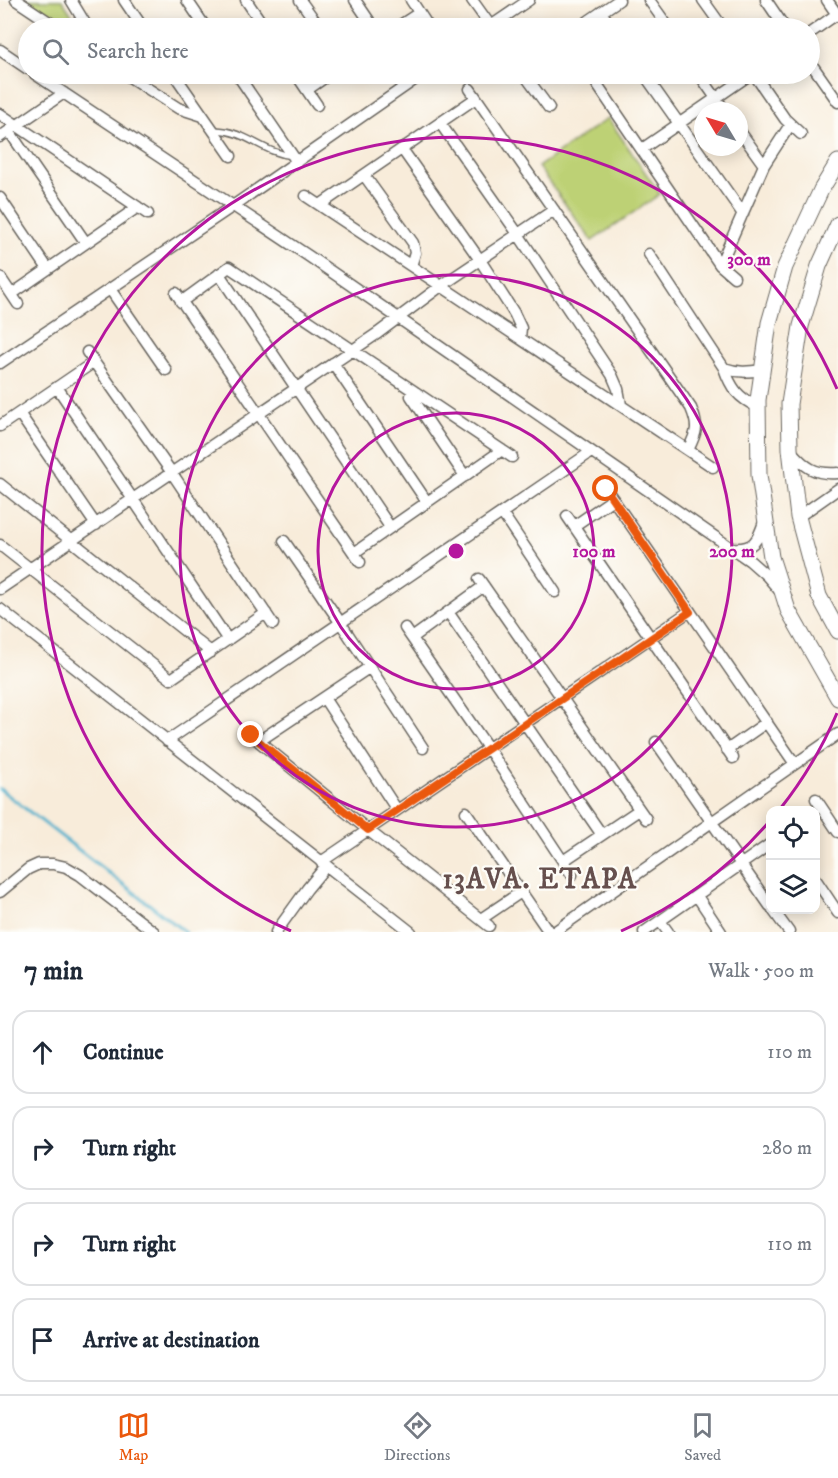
<!DOCTYPE html>
<meta charset="utf-8">
<style>
body{margin:0;font-family:"IM FELL DW Pica",serif;background:#f6f6f7;color:#1f2937}
.controls{position:absolute;right:18px;bottom:18px;display:grid;overflow:hidden;border-radius:12px;box-shadow:0 3px 15px #0003}
.controls button{width:54px;height:54px;display:grid;place-items:center;padding:0;border:0;border-bottom:2px solid #e0e1e3;background:#fff;color:#1f2937;font:30px sans-serif}
.compass{position:absolute;left:694px;top:102px;width:54px;height:54px;border-radius:50%;background:#fff;box-shadow:0 3px 15px #0003;rotate:308deg}
.stop{position:absolute;width:18px;height:18px;margin:-14px;border:4px solid #ea580c;border-radius:50%;background:#fff}
.stop.end{background:#ea580c;border-color:#fff;box-shadow:0 2px 6px #0008}
.list{margin:0;padding:0;list-style:none}
h2{display:flex;justify-content:space-between;align-items:center;height:78px;margin:0;padding:0 24px;font-size:26px}
h2 small{font-size:20px;font-weight:400;color:#747a83}
.list li{display:grid;grid-template-columns:39px 1fr auto;gap:18px;align-items:center;box-sizing:border-box;height:84px;margin:0 12px 12px;padding:0 12px;border:2px solid #e0e1e3;border-radius:18px}
.list b{display:block;font-size:22px;white-space:nowrap}
.list em{font-size:20px;font-style:normal;color:#747a83}
.icon{flex:none;width:33px;height:33px;fill:none;stroke:currentColor;stroke-width:2;stroke-linecap:round;stroke-linejoin:round}
.map{position:relative;flex:none;width:838px;height:932px;overflow:hidden}
.search{position:absolute;background:#fff;box-shadow:0 3px 15px #0003;left:18px;right:18px;top:18px;height:66px;display:flex;align-items:center;gap:15px;box-sizing:border-box;padding:0 21px;border-radius:33px;color:#747a83;font-size:22px}
.sheet{height:462px;background:#fff}
nav{display:flex;justify-content:space-around;align-items:center;box-sizing:border-box;height:84px;border-top:2px solid #e0e1e3;background:#fff;font-size:16px;color:#747a83}
nav a{display:grid;justify-items:center;gap:3px}
nav .on{color:#ea580c}
.map>svg:first-child{display:block}
</style>
<div class="map">
<svg width="838" height="932" viewBox="0 0 838 932">
<rect width="100%" height="100%" fill="#fdfcf7"/>
<filter id="ink" filterUnits="userSpaceOnUse"><feTurbulence type="fractalNoise" baseFrequency=".0167" numOctaves="2"/><feDisplacementMap in="SourceGraphic" scale="12" xChannelSelector="R" yChannelSelector="G"/><feConvolveMatrix kernelMatrix="1 2 1 2 8 2 1 2 1" color-interpolation-filters="sRGB"/></filter>
<filter id="wash" filterUnits="userSpaceOnUse"><feTurbulence type="fractalNoise" baseFrequency=".008" numOctaves="4" result="noise"/><feDisplacementMap in="SourceGraphic" scale="24" xChannelSelector="R" yChannelSelector="G"/><feGaussianBlur stdDeviation="1.35" result="paint"/><feColorMatrix in="noise" values="0 0 0 0 0 0 0 0 0 0 0 0 0 0 0 0 0 1.4 0 .05"/><feComposite in="paint" operator="in"/></filter>
<g filter="url(#wash)">
<rect width="100%" height="100%" fill="#f8ecda"/>
<path fill="#bdd174" stroke="#6c7648" stroke-width="1.5" d="M20 0H62L78 24 76 28H65Z
M608 118 660 194 592 241 538 167Z"/>
<g fill="none" stroke-linecap="round" stroke-linejoin="round">
<path stroke="#4eb1cd" stroke-width="3" d="M0 789 185 932"/>
</g>
</g>
<g filter="url(#ink)">
<g fill="none" stroke-linecap="round" stroke-linejoin="round">
<g stroke="#69655e" stroke-width="8">
<path id="lane" d="M215 130C248 131 262 153 293 156"/>
</g>
<g stroke="#69655e" stroke-width="13">
<path id="street" d="M16 0 58 28
M71 0 88 28
M124 0 143 28
M187 0 206 28
M246 0 265 28
M300 0 320 28
M355 0 374 28
M411 0 426 23
M472 0 492 28
M649 0 669 28
M703 0 723 28
M766 0 785 28
M827 0 838 16
M601 12 612 28
M559 27V28
M396 28 419 13
M488 28 529 0
M578 28 619 0
M810 33 837 14
M0 50 28 69
M810 62 838 102
M35 74 310 257 750 561 767 576 779 590
M125 74 178 108 203 116
M174 74 231 156
M237 74 297 162
M296 74 317 105
M524 74 549 108
M590 74 720 265 734 277
M644 74 743 214
M699 74 725 111
M754 74 785 119 801 134
M470 89 691 408C699 427 697 432 688 450
M307 90 330 74
M0 114 148 214
M440 123 518 234 612 375 618 389 621 405
M739 130 764 165
M9 131 86 243
M0 137 64 93
M402 149 480 260 514 313 521 328 520 338
M642 149 751 74
M364 175 413 243 415 253 411 266
M306 196 713 467
M0 198 48 269
M320 205 476 98
M649 254 724 368C731 388 738 398 758 407
M720 265 764 165 790 125
M219 274 390 527
M0 277 18 304
M110 289 166 370
M176 293 360 562
M12 294 138 207
M181 302 229 267 512 457
M87 352 172 473 273 624
M0 363 233 206 423 74
M333 363 427 502
M724 368C738 373 748 372 762 370
M57 387 228 640
M414 391 411 396 465 476
M19 413 96 525
M0 426 94 362
M790 450C805 467 814 475 838 473
M0 484 211 652
M606 489 795 764
M502 513 555 592
M567 516 733 758
M798 517 838 489
M574 526 613 499
M284 541 340 622 423 748
M0 545 171 679 266 613
M732 548C754 550 758 540 764 522
M354 553 502 450
M479 579 646 819
M0 589 378 333 441 286 554 210
M0 609 411 932
M448 612 602 835
M405 628 488 748 572 875
M412 638 484 586
M324 698 397 810
M251 735 368 830 489 926
M167 741 591 452
M259 741 370 667
M656 742 770 906
M727 750 767 722
M816 799 838 832
M466 812 549 932
M563 861 639 810
M321 862 690 611
M816 880 838 913
M0 892 28 869 39 864H53L66 867 80 875 154 932
M697 896 721 932
M773 910 789 932
M481 919 521 892
M660 921 668 932
M276 932 307 889 326 866
M554 932 838 734
M644 932 770 844"/>
</g>
<g stroke="#69655e" stroke-width="17">
<path id="secondary" d="M838 162 821 190 785 267 769 323 758 400 759 475 771 557 788 610 838 698
M838 224 819 266 801 326 789 404 790 449 798 517 819 596 838 631"/>
</g>
<use href="#lane" stroke="#fff" stroke-width="5"/>
<use href="#street" stroke="#fff" stroke-width="10"/>
<use href="#secondary" stroke="#fff" stroke-width="15"/>
</g>
</g>
<g fill="none" stroke-linecap="round" stroke-linejoin="round" filter="url(#ink)">
<path stroke="#ea580c" stroke-width="8" d="M251 735 368 830 690 612 606 489"/>
</g>
<g fill="none" stroke="#b5179e" stroke-width="3">
<circle cx="456" cy="551" r="138"/>
<circle cx="456" cy="551" r="276"/>
<path d="M837 713A414 414 0 0 1 780 809M768 823A414 414 0 0 1 621 931M291 931A414 414 0 1 1 837 389"/>
</g>
<g text-anchor="middle" dominant-baseline="central" stroke-width="4.5" stroke-linejoin="round" paint-order="stroke">
<g font-size="28" font-weight="bold" letter-spacing="1.5" fill="#654f4d" stroke="#fdfcf7">
<text x="540" y="879">13AVA. ETAPA</text>
</g>
</g>
<circle cx="456" cy="551" r="9" fill="#b5179e" stroke="#fdfcf7" stroke-width="3"/>
<g font-size="18" text-anchor="middle" font-weight="bold" fill="#b5179e" stroke="#fdfcf7" stroke-width="4.5" stroke-linejoin="round" paint-order="stroke">
<text x="749" y="265">300 m</text>
<text x="594" y="557">100 m</text>
<text x="732" y="557">200 m</text>
</g>
</svg>
<div class="controls">
<button><svg class="icon" aria-label="locate" viewBox="0 0 24 24"><circle cx="12" cy="12" r="6"/><path d="M12 2v4M12 18v4M2 12h4M18 12h4"/></svg></button>
<button><svg class="icon" aria-label="layers" viewBox="0 0 24 24"><path d="M12 4l9 5-9 5-9-5zM3 14l9 5 9-5"/></svg></button>
</div>
<svg class="compass" viewBox="-18 -18 36 36"><path d="M0-13l5 13h-10z" fill="#e53935"/><path d="M0 13l5-13h-10z" fill="#747a83"/></svg>
<div class="stop" style="left:606px;top:489px"></div>
<div class="stop end" style="left:251px;top:735px"></div>
<div class="search"><svg class="icon" aria-label="search" viewBox="0 0 24 24"><circle cx="10" cy="10" r="6"/><path d="M15 15l6 6"/></svg>Search here</div>
</div>
<section class="sheet">
<h2>7 min<small>Walk · 500 m</small></h2>
<ul class="list">
<li><svg class="icon" aria-label="ahead" viewBox="0 0 24 24"><path d="M12 20V5M6 11l6-6 6 6"/></svg><div><b>Continue</b></div><em>110 m</em></li>
<li><svg class="icon" aria-label="right" viewBox="0 0 24 24"><path d="M7 20v-9h11M14 6l5 5-5 5"/></svg><div><b>Turn right</b></div><em>280 m</em></li>
<li><svg class="icon" aria-label="right" viewBox="0 0 24 24"><path d="M7 20v-9h11M14 6l5 5-5 5"/></svg><div><b>Turn right</b></div><em>110 m</em></li>
<li><svg class="icon" aria-label="arrive" viewBox="0 0 24 24"><path d="M6 21V4h12l-3 4 3 4H6"/></svg><div><b>Arrive at destination</b></div></li>
</ul>
</section>
<nav>
<a class="on"><svg class="icon" aria-label="map" viewBox="0 0 24 24"><path d="M3 6l6-2 6 2 6-2v14l-6 2-6-2-6 2zM9 4v14M15 6v14"/></svg>Map</a>
<a><svg class="icon" aria-label="directions" viewBox="0 0 24 24"><path d="M12 3l9 9-9 9-9-9zM9 14v-3h6M13 9l2 2-2 2"/></svg>Directions</a>
<a><svg class="icon" aria-label="saved" viewBox="0 0 24 24"><path d="M7 4h10v16l-5-4-5 4z"/></svg>Saved</a>
</nav>
